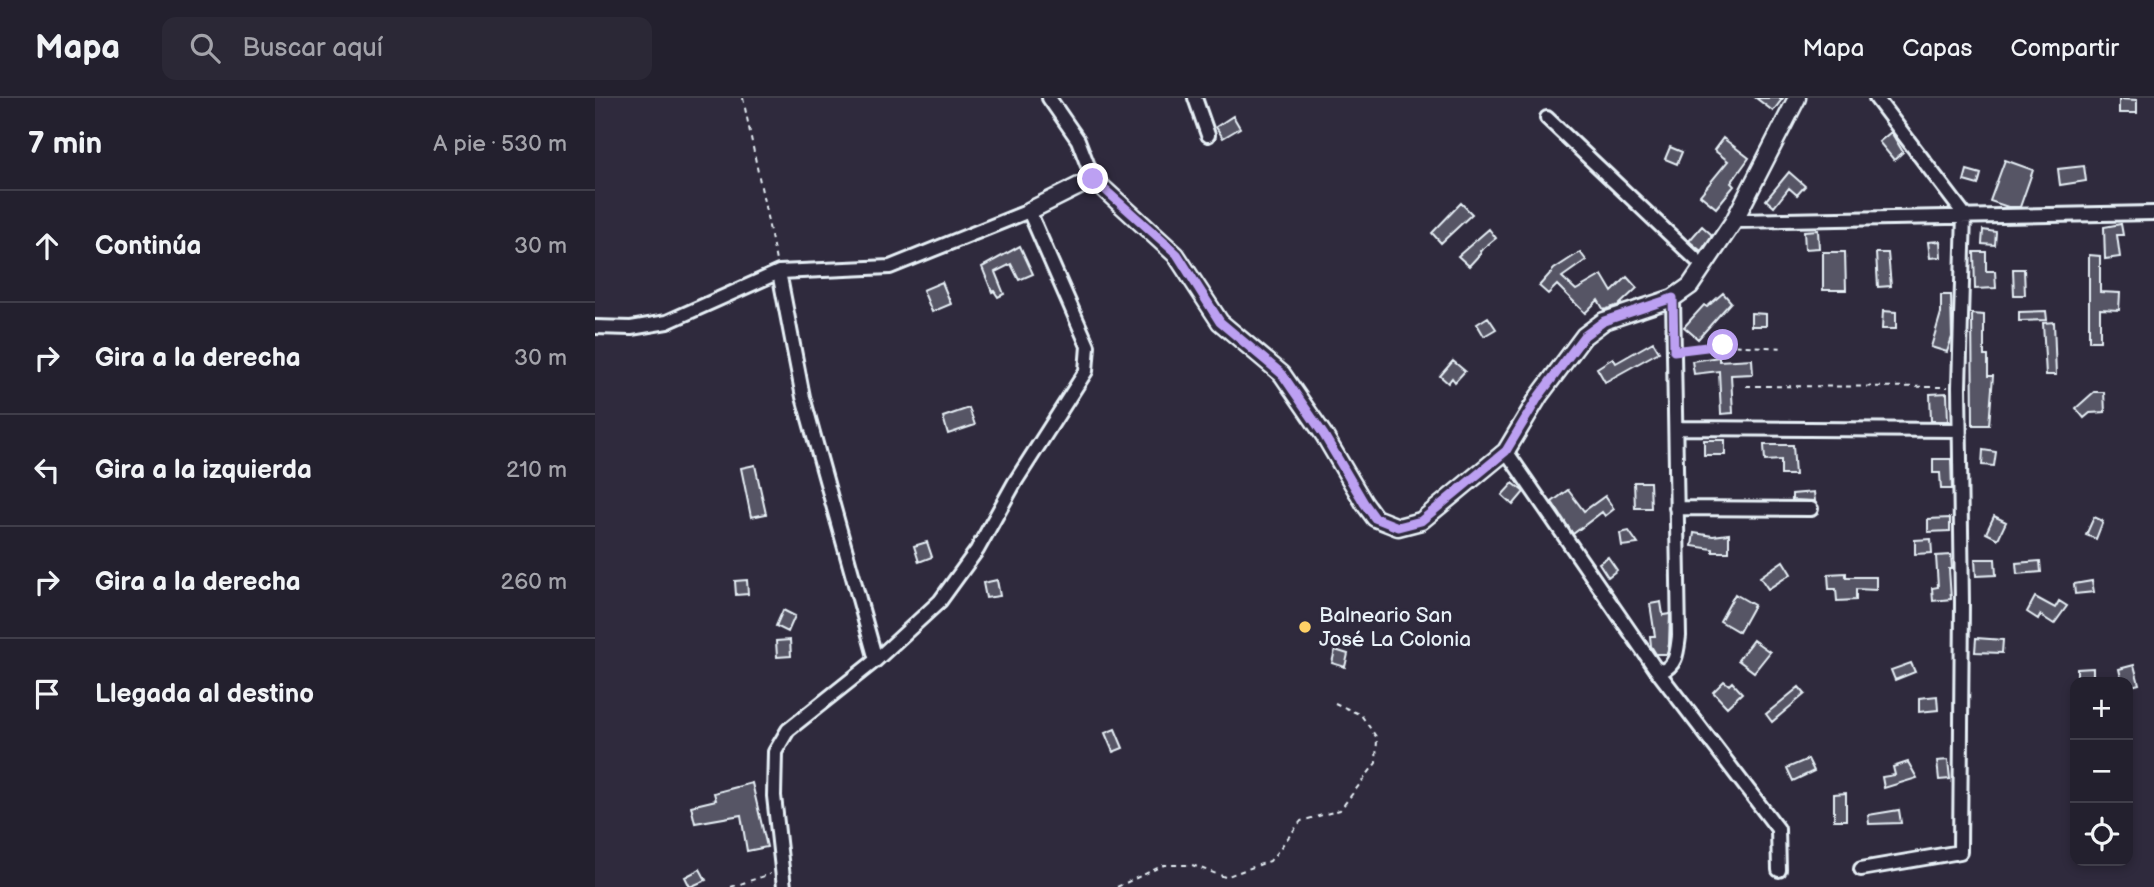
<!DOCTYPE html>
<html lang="es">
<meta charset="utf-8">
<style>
body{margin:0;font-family:"Balsamiq Sans",sans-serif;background:#2b2836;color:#f1f3f6}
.controls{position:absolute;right:21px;bottom:21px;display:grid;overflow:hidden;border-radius:14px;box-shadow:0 4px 10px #0003}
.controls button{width:63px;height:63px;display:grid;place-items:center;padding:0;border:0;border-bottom:2px solid #403e4a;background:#23202e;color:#f1f3f6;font:35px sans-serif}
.stop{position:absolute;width:21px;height:21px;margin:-16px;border:5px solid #bca0f2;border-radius:50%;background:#fff}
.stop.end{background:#bca0f2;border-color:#fff;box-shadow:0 2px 7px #0008}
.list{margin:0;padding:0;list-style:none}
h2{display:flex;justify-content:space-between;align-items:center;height:91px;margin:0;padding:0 28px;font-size:30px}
h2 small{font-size:23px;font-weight:400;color:#a3a3aa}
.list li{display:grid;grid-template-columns:46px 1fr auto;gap:21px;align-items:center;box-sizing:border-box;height:112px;padding:0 28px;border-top:2px solid #403e4a}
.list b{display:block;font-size:26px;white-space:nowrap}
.list em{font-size:23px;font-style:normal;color:#a3a3aa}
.icon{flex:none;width:38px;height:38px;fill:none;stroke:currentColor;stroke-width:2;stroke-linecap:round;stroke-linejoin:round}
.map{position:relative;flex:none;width:1559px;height:789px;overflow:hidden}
header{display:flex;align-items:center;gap:42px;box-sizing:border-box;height:98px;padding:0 35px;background:#23202e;border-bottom:2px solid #403e4a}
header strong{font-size:33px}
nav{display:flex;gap:38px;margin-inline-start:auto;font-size:24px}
.search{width:490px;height:63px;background:#2b2836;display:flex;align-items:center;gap:18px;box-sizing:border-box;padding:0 24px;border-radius:14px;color:#a3a3aa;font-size:26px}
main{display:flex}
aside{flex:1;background:#23202e}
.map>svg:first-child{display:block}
</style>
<header>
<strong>Mapa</strong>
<div class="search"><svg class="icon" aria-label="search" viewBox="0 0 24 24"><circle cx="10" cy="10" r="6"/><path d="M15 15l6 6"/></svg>Buscar aquí</div>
<nav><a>Mapa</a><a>Capas</a><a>Compartir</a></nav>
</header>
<main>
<aside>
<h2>7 min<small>A pie · 530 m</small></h2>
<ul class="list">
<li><svg class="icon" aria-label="ahead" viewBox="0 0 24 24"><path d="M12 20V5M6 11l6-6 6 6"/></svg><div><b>Continúa</b></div><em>30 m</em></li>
<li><svg class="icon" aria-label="right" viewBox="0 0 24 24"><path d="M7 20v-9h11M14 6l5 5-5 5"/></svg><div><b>Gira a la derecha</b></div><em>30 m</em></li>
<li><svg class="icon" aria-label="left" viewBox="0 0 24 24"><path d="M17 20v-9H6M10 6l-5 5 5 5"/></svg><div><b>Gira a la izquierda</b></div><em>210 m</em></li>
<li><svg class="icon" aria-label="right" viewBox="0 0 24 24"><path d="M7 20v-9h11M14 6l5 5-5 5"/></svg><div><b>Gira a la derecha</b></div><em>260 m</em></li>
<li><svg class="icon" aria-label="arrive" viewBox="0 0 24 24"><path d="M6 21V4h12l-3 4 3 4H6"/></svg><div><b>Llegada al destino</b></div></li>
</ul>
</aside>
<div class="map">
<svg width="1559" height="789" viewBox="0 0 1559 789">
<rect width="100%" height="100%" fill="#2f2a3d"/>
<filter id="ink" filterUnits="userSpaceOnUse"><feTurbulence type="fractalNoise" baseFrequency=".0143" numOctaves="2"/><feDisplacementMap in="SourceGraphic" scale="14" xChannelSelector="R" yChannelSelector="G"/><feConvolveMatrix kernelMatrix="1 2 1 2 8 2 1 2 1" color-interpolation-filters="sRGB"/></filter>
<g filter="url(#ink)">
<path fill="#575565" stroke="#e8f1f8" stroke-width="2" d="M1161 0H1188L1178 13Z
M1524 1 1542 2V15H1524Z
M638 18 645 30 628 40 621 29Z
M1296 34 1308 54 1299 62 1284 44Z
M1128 40 1154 60 1136 85 1139 88 1121 110 1105 97 1133 63 1119 52Z
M1075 49 1087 54 1082 66 1070 61Z
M1410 62 1438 72 1425 109H1413L1395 103Z
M1489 68 1491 83 1465 87 1463 71Z
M1372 72 1386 76 1383 87 1369 83Z
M1194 74 1210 88 1202 97 1194 90 1179 109 1171 102Z
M866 105 877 116 846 145 837 135Z
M1526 126 1528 137H1522L1525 159 1510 161 1509 129Z
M1107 128 1117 137 1106 153 1094 143Z
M894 131 901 140 885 153 886 155 874 168 863 158Z
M1223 132 1224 150 1210 151 1209 133Z
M1388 132 1401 134 1400 147 1387 146Z
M1345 143 1346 159 1335 160 1333 144Z
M425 148 438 176 424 182 416 166 400 174 409 196 403 199 399 193 397 194 387 169Z
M985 154 991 162 967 179 981 192 1007 177 1017 194 1032 179 1042 190 1024 207 1009 212 1003 202 990 215 962 187 953 196 944 188 959 171Z
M1228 154H1250L1251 192H1228Z
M1379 154H1391V173H1400L1401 190 1380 191Z
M1281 155H1293L1296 188 1283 189Z
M1494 157 1505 158V194L1525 195 1524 212 1505 211V243H1494Z
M1418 171H1429L1430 197H1419Z
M347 184 356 206 337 214 328 192Z
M1128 195 1136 204 1103 241 1089 229 1109 207 1112 209Z
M1346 197H1356L1357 239 1352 254 1336 249 1346 215Z
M1288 213 1301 214V231H1287Z
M1451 213 1452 222 1424 223V214Z
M1156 215 1171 216V228H1156Z
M1377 216 1389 217V258H1393V278H1398L1394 327H1378Z
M893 219 901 231 889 238 882 226Z
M1459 224 1461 277H1451L1448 225Z
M1058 244 1064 254 1010 284 1002 270 1018 260 1021 265Z
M1124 259V263L1157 261 1158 276 1136 277 1138 315 1126 316 1124 273 1099 276 1097 263Z
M858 263 870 273 860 284 857 280 853 285 845 278Z
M1499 294H1509L1510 314 1495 315 1489 320 1481 310Z
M1352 295 1353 323H1336L1335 296Z
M374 310 380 327 353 336 348 319Z
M1109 342H1130V357H1109Z
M1169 347H1198L1200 377H1186V362L1170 363Z
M1388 352 1401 354 1399 368 1387 367Z
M1338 361H1356L1357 391H1346L1345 375H1338Z
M160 367 171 416 156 419 146 370Z
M1039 384H1055L1056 410H1040Z
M918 385 929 394 918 407 907 397Z
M973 392 989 413 1010 398 1019 411 1010 418 1007 414 978 436 957 404Z
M1219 394 1220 403 1197 402V396Z
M1399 418 1411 424 1403 441 1391 435Z
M1499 419 1508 423 1501 441 1491 437Z
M1355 420V433L1333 434V421Z
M1034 433 1043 446 1027 448 1025 435Z
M1099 435 1118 438 1134 436V454H1118V451L1097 448Z
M1336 441 1337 455 1320 456V442Z
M332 444 337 459 324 464 319 448Z
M1356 457 1357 471H1354L1356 501 1338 503 1337 490 1343 489 1341 458Z
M1013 459 1022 472 1013 479 1004 465Z
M1380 461H1400L1401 477 1381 478Z
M1188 463 1196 476 1173 491 1165 479Z
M1445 463 1446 474 1422 476 1421 465Z
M1251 475V479H1281V492L1261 491V502L1242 503 1241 491H1234L1233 476Z
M152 482 153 496 141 497 140 483Z
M402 482 405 498 391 500 388 485Z
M1497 483 1499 494 1480 496 1479 486Z
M1140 496 1159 507 1144 534 1125 523Z
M1440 499 1460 510 1464 503 1472 508 1459 526 1445 517 1443 521 1432 514Z
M1066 504 1068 517 1075 516 1074 546 1072 556H1061L1056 548 1055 538H1060L1055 506Z
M188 512 200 518 193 534 181 528Z
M1381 540 1408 542 1407 555 1380 554Z
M195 542 196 558 182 559 181 543Z
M1158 542 1175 554 1159 574 1143 562Z
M740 552 753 556 750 569 737 565Z
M1316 565 1320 574 1300 582 1296 572Z
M1539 567 1544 586 1533 589V584H1527L1524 571Z
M1498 570V584H1482V571Z
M1129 583 1134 587 1137 584 1147 595 1132 609 1118 594Z
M1204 589 1210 596 1177 624 1171 616Z
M1342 598 1343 612 1324 614V600Z
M520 631 528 650 518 654 510 635Z
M1213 661 1219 673 1198 683 1192 670Z
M1353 662 1355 681 1344 682 1342 663Z
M1313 664 1322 680 1289 690 1287 679 1300 677 1298 669Z
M157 685 172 749 152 753 146 717 100 725 96 708 121 702 119 695Z
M1251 695V722H1239V696Z
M1304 712 1306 725 1274 726 1273 717Z
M105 771 111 782 95 789 90 779Z"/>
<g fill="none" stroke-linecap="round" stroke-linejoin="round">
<g stroke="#e8f1f8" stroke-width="18">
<path id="street" d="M454 0 483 42 498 81
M600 0 613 37
M952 20 1108 168
M1139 123 1559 115
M184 174 208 299 281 562
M0 229 36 230 72 224 184 174 295 169 434 113 493 248 491 273 420 384 382 452 345 503 281 562 193 632 180 654 179 698 189 789
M1081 330 1364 332
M911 353 1060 570 1183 731 1184 772
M1081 410 1216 411
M1060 570 1067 573C1082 567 1082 553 1084 538L1078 200
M1266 771 1365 754 1367 504 1364 289 1369 116 1281 0"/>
</g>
<g stroke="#e8f1f8" stroke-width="21">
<path id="secondary" d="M434 113 498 81 581 157 625 224 687 276 729 337 769 405 780 420 803 429 826 423 911 353 944 298 989 238 1009 223 1078 200 1095 188 1139 123 1202 0"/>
</g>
<path stroke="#e8f1f8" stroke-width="2" stroke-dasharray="5 5" stroke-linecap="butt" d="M148 0 181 163
M1091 252 1128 247 1190 250
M1151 288 1353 289
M136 789 175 776
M522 789 569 767H597L630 779 675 763 706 723 745 712 781 665 782 640 766 617 740 605"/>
<use href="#street" stroke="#2f2a3d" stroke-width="12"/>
<use href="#secondary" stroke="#2f2a3d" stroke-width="16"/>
</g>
</g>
<g fill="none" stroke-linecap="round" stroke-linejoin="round" filter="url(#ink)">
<path stroke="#bca0f2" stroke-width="9" d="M498 81 582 156 625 224 687 276 729 337 769 405 780 420 803 429 826 423 911 353 944 298 989 238 1009 223 1078 200 1079 253 1128 247"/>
</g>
<circle fill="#ffd166" stroke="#2f2a3d" stroke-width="2.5" cx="710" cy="529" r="7"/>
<g text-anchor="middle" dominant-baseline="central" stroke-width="5" stroke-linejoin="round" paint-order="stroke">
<g font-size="21" fill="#e8f1f8" stroke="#2f2a3d" text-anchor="start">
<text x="724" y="517">Balneario San<tspan x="724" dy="24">José La Colonia</tspan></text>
</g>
</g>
</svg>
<div class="controls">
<button>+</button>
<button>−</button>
<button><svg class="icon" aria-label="locate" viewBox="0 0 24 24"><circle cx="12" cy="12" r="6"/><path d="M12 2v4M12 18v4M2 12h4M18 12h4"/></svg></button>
</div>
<div class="stop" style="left:1128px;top:247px"></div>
<div class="stop end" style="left:498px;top:81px"></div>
</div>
</main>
